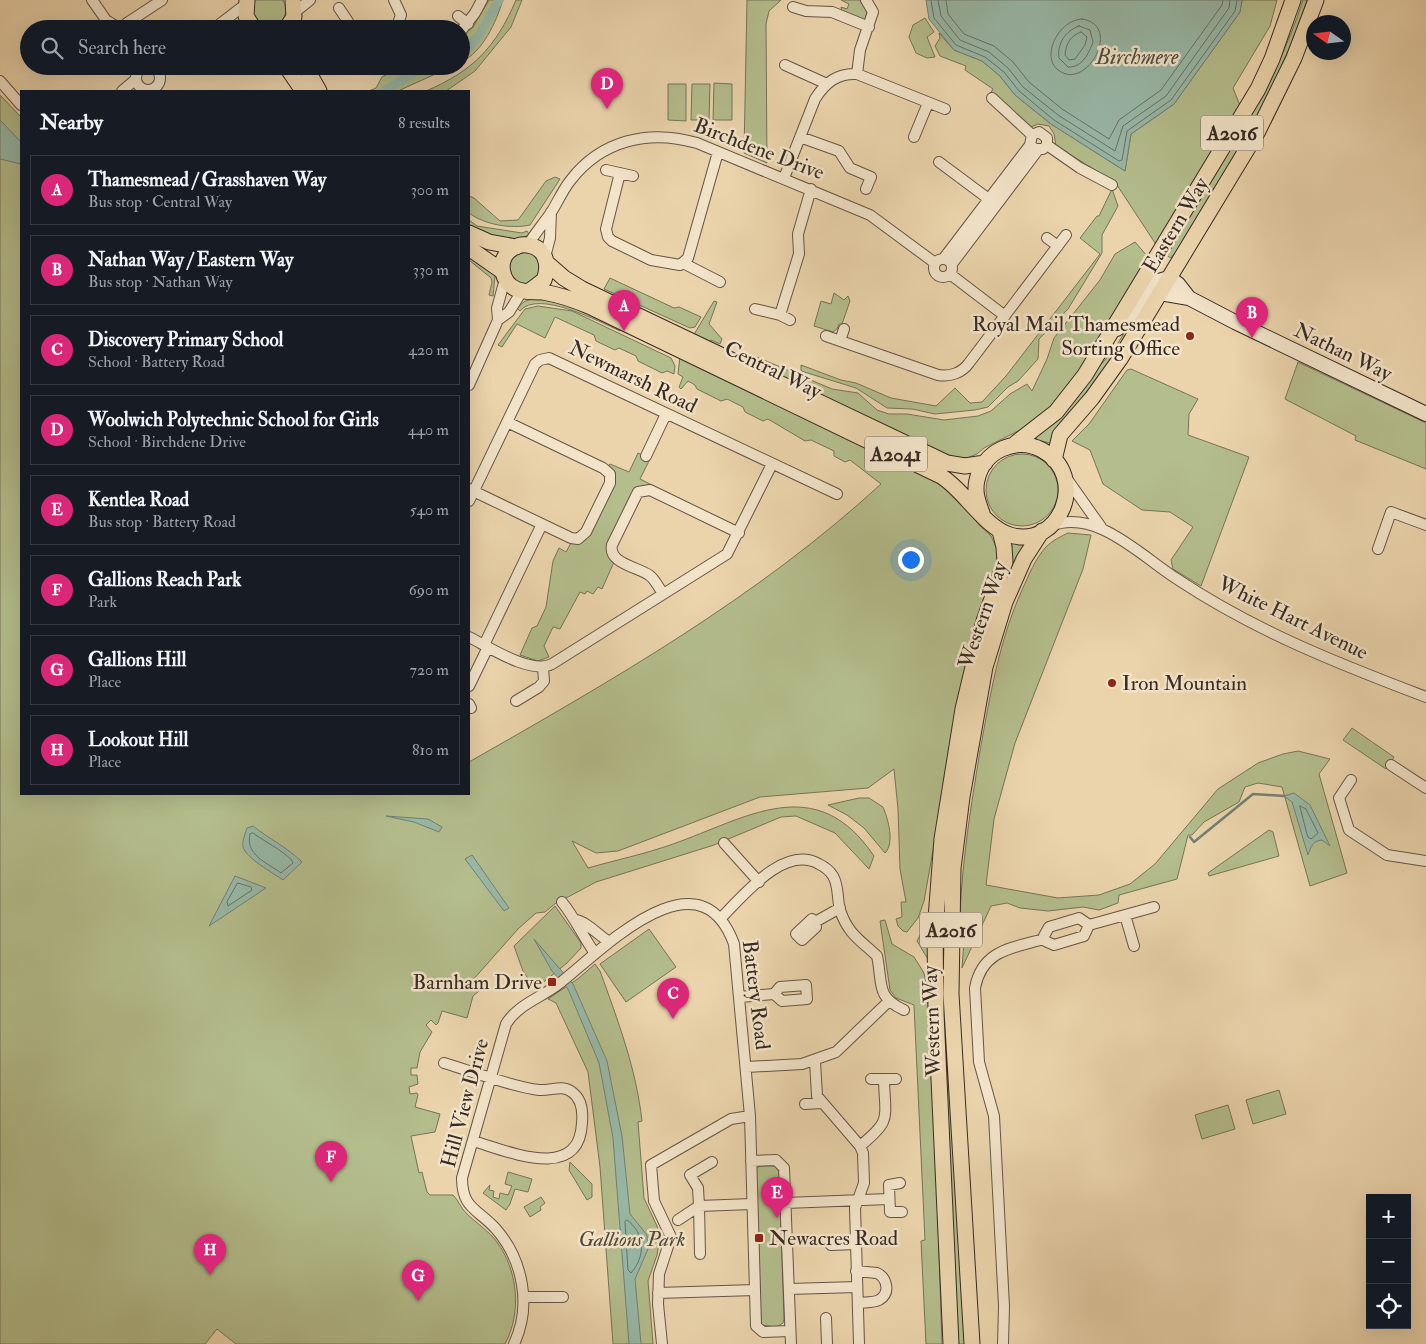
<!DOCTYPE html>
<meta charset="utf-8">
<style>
body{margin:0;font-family:"IM FELL Double Pica",serif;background:#242831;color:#f1f3f6}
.controls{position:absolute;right:15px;bottom:15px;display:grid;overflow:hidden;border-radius:0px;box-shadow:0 5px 20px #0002}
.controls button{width:45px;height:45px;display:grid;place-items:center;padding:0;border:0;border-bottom:1px solid #363941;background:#171b24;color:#f1f3f6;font:25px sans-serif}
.compass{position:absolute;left:1306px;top:15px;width:45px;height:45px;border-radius:50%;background:#171b24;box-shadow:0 5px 20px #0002;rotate:284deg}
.you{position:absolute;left:910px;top:559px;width:18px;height:18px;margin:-12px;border:4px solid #fff;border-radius:50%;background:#1a73e8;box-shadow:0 0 0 8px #1a73e833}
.badge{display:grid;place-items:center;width:32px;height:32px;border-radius:50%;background:#db2777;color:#fff;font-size:16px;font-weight:700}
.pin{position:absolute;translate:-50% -41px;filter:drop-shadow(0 1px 2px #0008)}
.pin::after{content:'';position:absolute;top:26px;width:18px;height:15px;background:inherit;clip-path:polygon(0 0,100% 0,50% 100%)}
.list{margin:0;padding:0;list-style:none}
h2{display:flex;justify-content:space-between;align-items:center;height:65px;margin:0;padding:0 20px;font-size:21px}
h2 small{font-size:16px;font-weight:400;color:#9ea1a6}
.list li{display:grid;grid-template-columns:32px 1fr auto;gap:15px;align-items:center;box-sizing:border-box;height:70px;margin:0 10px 10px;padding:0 10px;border:1px solid #363941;border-radius:0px}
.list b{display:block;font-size:19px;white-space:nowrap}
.list p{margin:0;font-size:16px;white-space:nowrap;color:#9ea1a6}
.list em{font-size:16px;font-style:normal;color:#9ea1a6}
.icon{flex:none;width:28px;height:28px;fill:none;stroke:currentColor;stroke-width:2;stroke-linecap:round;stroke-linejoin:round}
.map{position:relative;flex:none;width:1426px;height:1344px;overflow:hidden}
.search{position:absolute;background:#171b24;box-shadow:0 5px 20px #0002;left:20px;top:20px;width:450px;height:55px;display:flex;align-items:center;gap:12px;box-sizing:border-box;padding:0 18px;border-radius:28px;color:#9ea1a6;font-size:19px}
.panel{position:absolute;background:#171b24;box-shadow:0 5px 20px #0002;left:20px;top:90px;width:450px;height:705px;border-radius:0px}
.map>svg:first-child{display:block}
</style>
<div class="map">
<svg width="1426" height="1344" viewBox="0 0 1426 1344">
<rect width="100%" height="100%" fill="#ebd4ac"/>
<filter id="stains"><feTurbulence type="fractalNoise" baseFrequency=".004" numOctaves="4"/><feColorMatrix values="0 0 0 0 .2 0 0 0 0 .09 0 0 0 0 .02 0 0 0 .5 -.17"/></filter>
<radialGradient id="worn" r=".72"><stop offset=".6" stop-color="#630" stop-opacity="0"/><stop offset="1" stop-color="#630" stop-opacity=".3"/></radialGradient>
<path fill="#b4bd8c" stroke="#767458" d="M254 0H283C299 33 239 35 254 0Z
M489 0H503C496 22 483 52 461 62V37L473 27Z
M516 0H522L511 27 475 71 446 91H426C473 71 496 47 516 0Z
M747 0H781L769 11 766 24 767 163 744 153Z
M841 0H860L865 9H869L867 19 864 21 846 12H842L841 7 847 9 849 4Z
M1242 0H1277L1270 26 1233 88 1241 108 1157 246 1115 182 1056 146 1054 134 1049 126 1038 124 1031 127 990 94 993 89 965 70 966 66 940 56 935 46 940 38 939 33 954 50 982 61 1000 76 1015 95 1051 124 1125 171 1131 134 1174 104 1240 12Z
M1303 0H1307C1277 92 1225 173 1177 256L1174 254 1171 258 1164 254C1213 174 1275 90 1303 0Z
M925 18 934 32 927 37 935 57 927 58 916 53 909 37 913 25Z
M401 66H453L398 91H369L376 88 382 77Z
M714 83 732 84V120H713Z
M668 84H686V121L668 120Z
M692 84H710L709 120H691Z
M0 95 21 117V794H469V762C613 680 758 597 881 484L850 460 845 462 834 456V451L811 440 805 441 768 419 763 421 745 412 743 407 727 399 721 401 697 389 695 385 688 381 681 389 679 387 683 377 678 374 680 356 933 477 959 497 979 525 991 536 998 551 997 562 968 654 924 901 918 918 907 932 903 931 898 926 896 919 902 917 901 902H906L900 869 898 809 894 769 868 788 760 797 618 851 596 853 572 841 588 868C616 860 645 854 673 844 747 818 816 770 874 856L869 869 835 833 796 816 781 817 714 845 596 882 568 897 562 898 545 912 536 913 518 929 472 981 479 991 473 996 467 1018 442 1011 438 1023 436 1025 431 1020 426 1025 432 1032 420 1052 417 1068H411V1075H417L418 1084 409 1087 410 1094 417 1093 418 1095 415 1107 440 1114 435 1132 411 1136 419 1173 422 1172 427 1192 430 1195H453C458 1200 461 1208 466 1213 476 1223 489 1231 497 1242 518 1271 522 1312 505 1344H236L217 1329 205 1344H0Z
M555 177 560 179 530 225C511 229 485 225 469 213V196L474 198 500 221 518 220 546 181Z
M1112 189 1118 206 1102 235V253L1068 309 1039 339 1038 359 1018 381 1008 387 988 407 975 410 935 414 912 409 887 408 856 388 801 371V365L841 380 856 383 891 398 936 406 955 388 970 403 982 402 1006 376 1100 254 1080 238 1097 216H1099Z
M469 220 477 226 522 233 527 231 529 234C511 248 488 235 469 228Z
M1135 242 1148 257 1081 369 1045 413 1024 428 984 448 977 454 962 460 950 458 758 367 759 364 751 359 752 355 832 389 858 393 877 410 889 414H907L944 420 978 416 991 411 1010 394 1027 384 1032 391 1047 359 1054 338 1100 280 1115 254Z
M527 252 537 256 542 272 527 286 511 280 508 263 516 254Z
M469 253 495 276 493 296 489 295 492 282 491 278 469 260Z
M610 278 674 308 679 307 701 317 695 327 690 328 604 289Z
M1151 290 1113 361 1058 425 1050 443 1037 440 1036 437 1113 351Z
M834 293 844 300 848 296 850 301 842 324H839L837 329 833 332 814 326 821 301 831 304Z
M539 298 556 300 622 328 620 331C600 322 538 289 520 311L517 308 525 301Z
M714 301 717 302 709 324 722 339 720 344 711 340 709 344 693 336Z
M538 306 572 311 671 358 675 366 674 374 667 371 662 373 638 361 636 356 619 348 615 350 596 341 594 335 555 317 545 338 517 324 502 347 498 345 525 309Z
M1298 362 1426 423V469L1355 440 1356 436 1285 399Z
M1131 369 1198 399 1189 414 1188 435 1249 457 1201 586 1173 569 1171 560 1193 527 1170 512 1142 510 1103 484 1090 450 1072 441 1089 424 1127 370Z
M638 453 650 459 640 479 652 485 650 487 647 486 609 545 614 562 602 589 598 587 593 594 587 591 585 594 580 592 560 629 553 627 544 646 549 657 538 661 520 655 532 628 537 626 546 607 553 561 559 548 566 552 572 541 578 542 613 483 608 467 610 464 629 472Z
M986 490a36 36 0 1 1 72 0a36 36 0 1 1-72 0Z
M1068 533 1091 535 1083 569 1015 743 994 819 986 885 1058 898 1099 895 1130 884 1155 864 1218 789 1258 763 1283 754 1298 751 1330 759 1319 774 1347 873 1310 886 1282 787 1258 783 1245 787 1239 802 1204 822 1192 835H1188L1177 879 1119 895 1118 903 1099 910 1083 907 1048 911 1020 908 1007 903 991 906 962 968 966 915 960 916C962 860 971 806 980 751 990 696 999 641 1022 590 1029 575 1035 559 1046 547 1053 540 1060 537 1068 533Z
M1012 543 1024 544 1026 547 1001 600 979 673 954 810 946 882 945 988 967 1344H955L941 989 943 881 951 810 975 673 985 636 1010 567Z
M1352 728 1394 757 1386 769 1343 740Z
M859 798H869L883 807C888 819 895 843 885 853L864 828 847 815 828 805Z
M1269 830 1273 832 1279 856 1209 876 1208 873Z
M555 906 581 943V948L567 963 535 989 523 971 514 946Z
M930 917 929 961 917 941Z
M885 920 892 944 914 957 924 973 926 983 932 1036 942 1344H926L921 1241 925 1240 914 1005 896 998 890 990 880 921Z
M649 929 676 967 626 1002 600 964Z
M595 964 600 971C618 1021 636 1068 642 1121L638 1122 644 1198 657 1226 660 1237 657 1255 648 1281 653 1344H613L600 1167 588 1072 556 1003 548 999 579 978Z
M1279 1090 1286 1114 1253 1124 1246 1100Z
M1228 1105 1235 1129 1202 1139 1195 1115Z
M570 1162 592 1184V1197L587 1200 569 1170Z
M760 1166H775L779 1172 784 1319 783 1323 777 1327 761 1325 756 1169Z
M508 1172 532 1179 528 1192 515 1189 510 1204 506 1210 483 1193 490 1185 489 1190 494 1191 493 1197 499 1199 500 1193 508 1195 512 1186 505 1184Z
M541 1197 545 1203 540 1207 541 1210 530 1217 524 1207Z"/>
<path fill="#98b8a7" stroke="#728073" d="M926 0H1242L1240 12 1174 104 1131 134 1125 171 1051 124 1015 95 1000 76 982 61 954 50 929 19Z
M0 120 21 142V164L0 159Z
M1294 793 1310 805 1330 846 1322 840C1313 841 1311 846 1308 855L1292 802 1284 796Z
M386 816 428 819 442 827 439 832 414 822Z
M253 826C269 839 287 847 302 862L283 880C273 873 246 858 243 847 242 841 245 834 247 828Z
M472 855 509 908 504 911 465 859Z
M235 876 266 888 209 926Z
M534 939 573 984 607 1061 622 1136 630 1214 647 1235 648 1249 635 1279 641 1344H629L613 1138 599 1063 568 989 552 971Z"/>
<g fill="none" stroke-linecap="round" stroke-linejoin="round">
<path stroke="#687266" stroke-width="1" d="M931 0 934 18 956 45 985 57 1004 72 1019 91 1054 120 1119 161 1122 160 1127 131 1171 100 1235 11 1237 0
M938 0 941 16 960 40 989 52 1008 68 1023 87 1058 115 1115 151 1123 126 1166 96 1229 8 1230 0
M946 0 948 14 964 34 994 46 1013 62 1029 82 1062 109 1109 139 1119 120 1161 90 1222 5 1223 0
M1082 19C1120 24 1092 81 1066 74 1036 65 1056 20 1082 19Z
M1079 26 1090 30 1093 42C1089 53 1082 68 1068 67L1059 58C1057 44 1065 31 1079 26Z
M1081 32 1087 37 1085 45 1075 59 1069 60 1065 55C1066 44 1070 36 1081 32Z
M1300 806 1306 809 1318 833 1311 839 1308 837Z
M253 833C262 840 291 855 293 863L281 873C266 862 245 855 250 834Z
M238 883 251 887 252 890 228 906 227 902Z
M627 1220C645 1233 646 1256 631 1273L628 1270 625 1222Z"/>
<path stroke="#728073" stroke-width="2.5" d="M1190 837 1194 842 1253 794 1284 796"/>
<path stroke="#98b8a7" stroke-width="9" d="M461 54 478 37 499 0
M384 91 421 69 437 66"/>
<g stroke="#655546" stroke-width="12">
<path id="street" d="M92 0 106 20 120 29
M394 0 401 15 396 29
M793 7 806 11 832 12 869 27
M339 8 353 29
M295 12 310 0
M458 16 468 24
M122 29 127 23 162 0
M218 29 220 24 246 4
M239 29 250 24
M461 31 475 13 482 0
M785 65 827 84
M136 78a12 12 0 1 1 24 0a12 12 0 1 1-24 0Z
M857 74 860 50 873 12 866 0
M0 81 21 105
M122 91 136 79
M992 98 1032 135
M800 137 839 151 850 168 871 177 866 189
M914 137 928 103
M1047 145 1080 168 1112 185
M939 162 994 203
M606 170 633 176
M620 173 606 229 608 237 612 241 651 260 680 265 688 258 718 152
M784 178 815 99C825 83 837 73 857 74L945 109
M1047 238 1058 246
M528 245C535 233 545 222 552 211 558 201 563 190 570 181 601 140 649 129 697 143L870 215 935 263
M545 257 550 238 551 212
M944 258 1030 145 1032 135 1039 132 1047 138V145L1043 149H1035L1030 145
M934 268a9 9 0 1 1 18 0a9 9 0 1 1-18 0Z
M683 263 720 282
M952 264 1038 150
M950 274 1005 316
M755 309 780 315
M498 320 509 312 522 291
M790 320 780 315 799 254 798 234 811 189
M826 336 938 375C950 377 962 373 969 363L1066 235
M840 341 844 329
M469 385 498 320 497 308 505 279
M646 456 666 414
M1067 479 1101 527
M469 489 571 538 578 539 586 532 610 483V474L603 468 507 422
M469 501 535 364 540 360 549 358 837 494
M1051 526C1096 508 1141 556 1177 579 1255 631 1339 664 1426 697
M1378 549 1391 512 1426 525
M663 594C659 588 655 579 649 575 637 567 608 563 612 545L638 492 650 490 739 533
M469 637C489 647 531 675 552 664L727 554 772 464
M484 645 542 524
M469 686 488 647
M516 701 539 687 544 681 543 668
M469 704 471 708
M1391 765 1426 788
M1351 780 1339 798 1349 830 1387 855 1426 861
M724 843 759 882
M562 902C575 918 582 935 594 952
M1125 915 1134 946
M1079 918 1089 925 1084 936 1054 945 1045 941 1044 936 1049 927Z
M720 919C743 896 784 844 819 864 825 867 830 871 833 876 839 886 837 899 840 910 848 934 860 940 877 956 883 983 875 997 904 1010
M576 920C587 922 598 935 608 941
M815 922 812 919 796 934 802 940 816 927 815 922 840 908
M1089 925 1154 907
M806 985 807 999 782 1001 774 994 780 987Z
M740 997 774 994
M815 1061 817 1096 860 1146
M444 1063C471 1071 512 1087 539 1090 551 1091 562 1084 572 1092 582 1099 583 1112 582 1123 579 1183 508 1151 473 1141
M747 1067 802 1064 836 1052 888 1002
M871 1079H896
M805 1104 822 1103
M751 1161 776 1160 784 1168 791 1344
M900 1183 889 1185 890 1212H902
M785 1203 889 1199
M678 1220 699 1206 698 1188 690 1175 712 1162
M831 1245 856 1244
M700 1254 699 1206 752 1204
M856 1271 877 1273C887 1278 891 1293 879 1300 873 1303 865 1302 858 1303
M789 1289 857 1287
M658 1293 755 1290
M524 1297H563
M826 1318 827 1344
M514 1344C532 1306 523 1260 496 1229 478 1209 462 1209 462 1178L506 1024C518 1004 543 997 560 983 601 951 699 848 734 944L750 1116 756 1326 763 1332 790 1331
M662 1344 658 1304 659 1274 671 1237 654 1201 651 1165 731 1119 750 1116
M859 1344 855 1208 864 1183 863 1153 860 1146C892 1120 885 1119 884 1080
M1003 1344 1004 1306 994 1116 979 1062 975 988C982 950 1012 948 1044 939"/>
</g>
<g stroke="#382b24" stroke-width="16">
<path id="secondary" d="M1160 293 1189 298 1235 322 1426 414
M1117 329 1134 311 1152 283 1169 278 1178 284 1189 298"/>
</g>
<g stroke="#382b24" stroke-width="17">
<path id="primary" d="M247 0 246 16 254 29
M286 29 294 17 293 0
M286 66 303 91
M305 66 319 91
M469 233 489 242 516 247
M469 248 502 271
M548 264 564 278 582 289 947 463 965 466 985 463
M531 290 544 280C550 265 546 247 527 245 521 244 514 247 509 251 497 262 502 283 516 289 524 293 534 291 543 292 560 295 575 300 591 307L941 476C965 491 984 527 1010 535 1060 550 1090 476 1042 450 1016 436 983 451 977 480 974 492 978 502 982 513
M1016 443 1056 412 1085 375 1258 89 1272 59 1293 0
M1054 460 1060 435 1092 398 1120 359 1258 131 1294 58 1316 0
M951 1344 936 1013 935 932 942 839 963 709 984 621 1005 562 1004 547 1000 531
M972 1344 951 994 953 868 962 797 985 667 1005 602 1024 559 1042 531"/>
</g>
<use href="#street" stroke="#f2e3c9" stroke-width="10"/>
<use href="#secondary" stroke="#f2e3c9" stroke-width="14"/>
<use href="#primary" stroke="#ebd4ac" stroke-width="15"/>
</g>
<g fill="#8f2418" stroke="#f2e3c9" stroke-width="2">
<circle cx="1190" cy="336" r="5"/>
<circle cx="1112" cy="683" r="5"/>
<rect x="547" y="977" width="10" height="10" rx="2.5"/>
<rect x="754" y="1233" width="10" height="10" rx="2.5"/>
</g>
<g text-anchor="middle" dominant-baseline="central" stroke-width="5" stroke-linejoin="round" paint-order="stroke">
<g fill="#f2e3c9" stroke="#706256" stroke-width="1">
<rect x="1201" y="115.5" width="62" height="35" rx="4"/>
<rect x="865" y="436.5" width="62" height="35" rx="4"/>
<rect x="920" y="912.5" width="62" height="35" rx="4"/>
</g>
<g font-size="20" font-weight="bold" fill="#382b24">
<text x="1232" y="133">A2016</text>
<text x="896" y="454">A2041</text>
<text x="951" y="930">A2016</text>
</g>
<g font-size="21" fill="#382b24" stroke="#f2e3c9">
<text transform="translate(759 149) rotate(21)">Birchdene Drive</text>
<text transform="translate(1176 225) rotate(-59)">Eastern Way</text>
<text transform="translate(1343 352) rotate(26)">Nathan Way</text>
<text transform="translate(773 370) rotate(26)">Central Way</text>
<text transform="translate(633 377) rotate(26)">Newmarsh Road</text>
<text transform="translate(983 615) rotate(-71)">Western Way</text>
<text transform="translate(1293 618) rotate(26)">White Hart Avenue</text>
<text transform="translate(756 995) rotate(83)">Battery Road</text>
<text transform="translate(932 1021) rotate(-92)">Western Way</text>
<text transform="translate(465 1103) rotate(-75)">Hill View Drive</text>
</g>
<g font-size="21" fill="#382b24" stroke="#f2e3c9" text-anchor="end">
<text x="1180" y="324">Royal Mail Thamesmead<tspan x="1180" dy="24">Sorting Office</tspan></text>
<text x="1122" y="683" text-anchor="start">Iron Mountain</text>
<text x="542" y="982">Barnham Drive</text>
<text x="769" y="1238" text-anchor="start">Newacres Road</text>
</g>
<g font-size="21" font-style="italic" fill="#514839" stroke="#f2e3c9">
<text x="632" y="1239">Gallions Park</text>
</g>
<g font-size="22" font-style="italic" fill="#504e45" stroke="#f2e3c9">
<text x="1137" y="57">Birchmere</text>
</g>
</g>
<rect width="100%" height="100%" filter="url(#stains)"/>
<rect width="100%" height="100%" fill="url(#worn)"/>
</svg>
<div class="controls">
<button>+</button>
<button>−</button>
<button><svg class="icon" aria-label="locate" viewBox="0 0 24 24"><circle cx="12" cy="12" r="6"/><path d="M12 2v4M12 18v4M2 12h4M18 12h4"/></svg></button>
</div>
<svg class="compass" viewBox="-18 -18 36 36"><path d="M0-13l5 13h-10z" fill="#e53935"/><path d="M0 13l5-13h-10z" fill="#9ea1a6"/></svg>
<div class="you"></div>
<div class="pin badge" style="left:624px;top:331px">A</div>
<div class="pin badge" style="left:1252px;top:338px">B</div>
<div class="pin badge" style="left:673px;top:1019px">C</div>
<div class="pin badge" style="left:607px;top:109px">D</div>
<div class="pin badge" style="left:777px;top:1218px">E</div>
<div class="pin badge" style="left:331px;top:1182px">F</div>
<div class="pin badge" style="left:418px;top:1301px">G</div>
<div class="pin badge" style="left:210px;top:1275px">H</div>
<div class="search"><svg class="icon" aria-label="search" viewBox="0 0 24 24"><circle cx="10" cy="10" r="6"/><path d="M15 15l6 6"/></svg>Search here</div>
<section class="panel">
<h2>Nearby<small>8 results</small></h2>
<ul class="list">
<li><span class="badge">A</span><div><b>Thamesmead / Grasshaven Way</b><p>Bus stop · Central Way</p></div><em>300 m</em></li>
<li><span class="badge">B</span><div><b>Nathan Way / Eastern Way</b><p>Bus stop · Nathan Way</p></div><em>330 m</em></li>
<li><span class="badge">C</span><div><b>Discovery Primary School</b><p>School · Battery Road</p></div><em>420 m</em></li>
<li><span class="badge">D</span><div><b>Woolwich Polytechnic School for Girls</b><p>School · Birchdene Drive</p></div><em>440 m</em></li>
<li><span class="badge">E</span><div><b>Kentlea Road</b><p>Bus stop · Battery Road</p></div><em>540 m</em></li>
<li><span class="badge">F</span><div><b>Gallions Reach Park</b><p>Park</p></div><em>690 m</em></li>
<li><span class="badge">G</span><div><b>Gallions Hill</b><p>Place</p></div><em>720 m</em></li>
<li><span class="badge">H</span><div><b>Lookout Hill</b><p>Place</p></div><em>810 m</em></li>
</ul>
</section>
</div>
